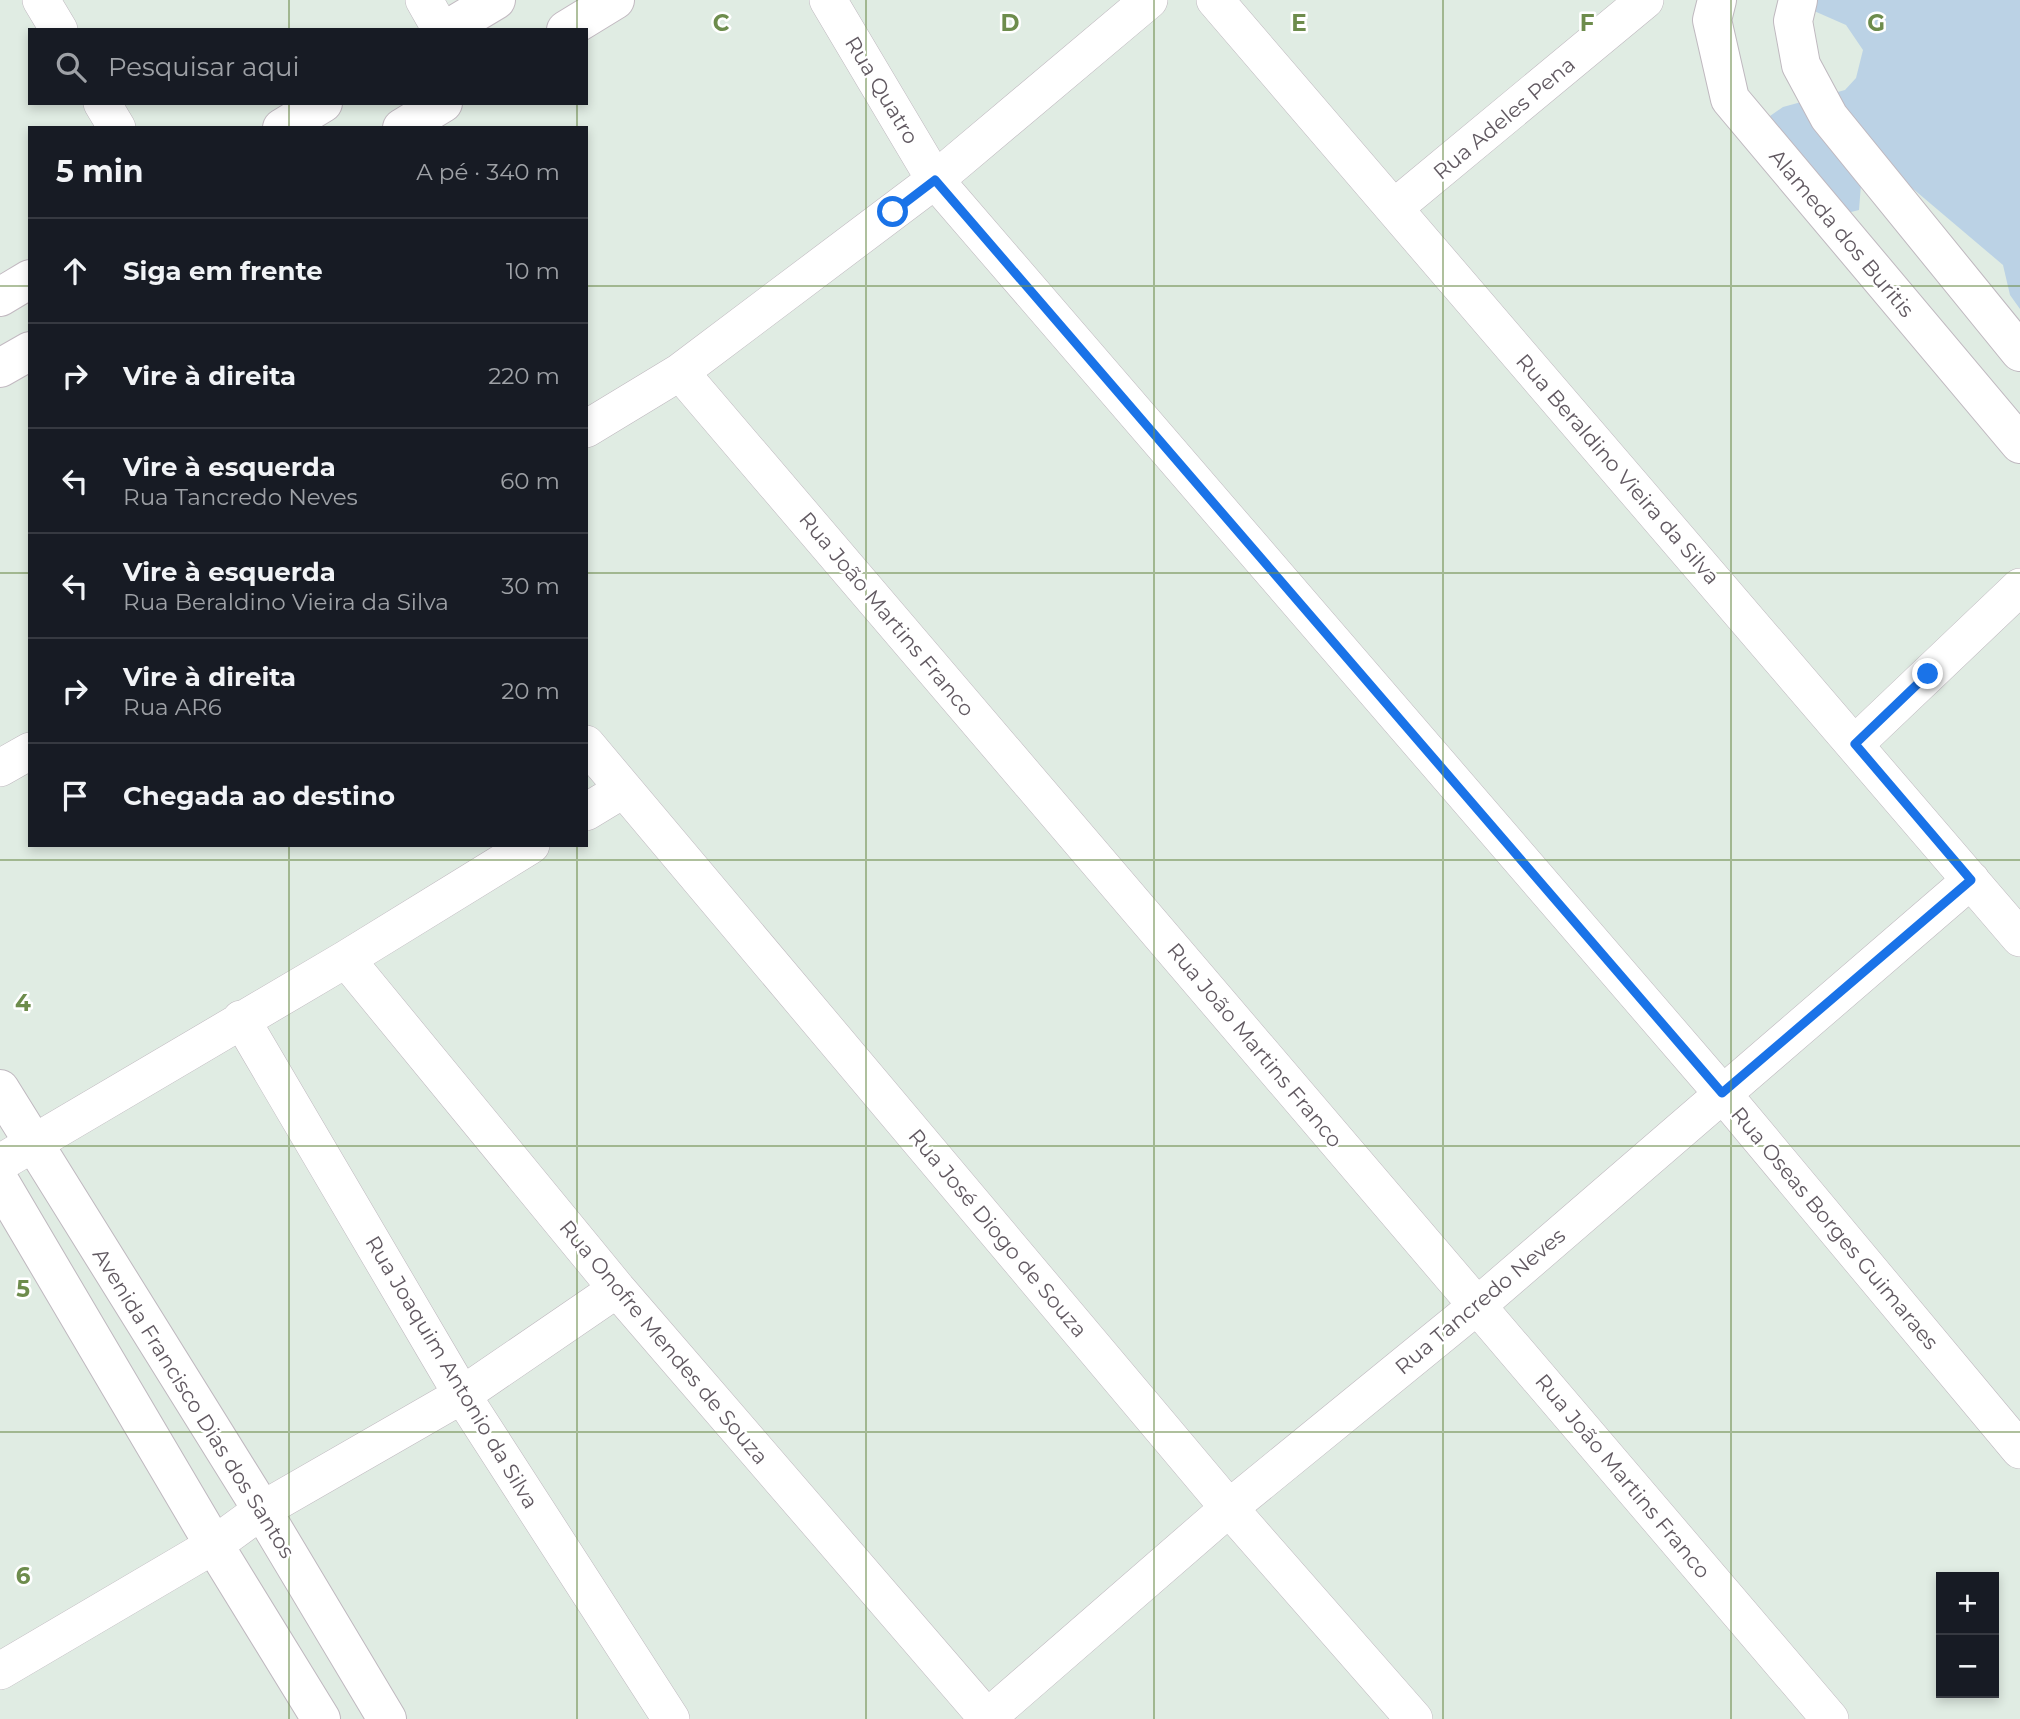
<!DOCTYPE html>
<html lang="pt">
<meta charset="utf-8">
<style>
body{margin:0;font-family:Montserrat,sans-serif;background:#242831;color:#f1f3f6}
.controls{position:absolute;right:21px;bottom:21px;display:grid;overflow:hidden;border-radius:0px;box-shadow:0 4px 10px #0003}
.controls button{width:63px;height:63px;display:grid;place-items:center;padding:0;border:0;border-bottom:2px solid #363941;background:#171b24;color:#f1f3f6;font:35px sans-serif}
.stop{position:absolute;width:21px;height:21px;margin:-16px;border:5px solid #1a73e8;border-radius:50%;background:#fff}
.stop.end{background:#1a73e8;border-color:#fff;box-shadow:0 2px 7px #0008}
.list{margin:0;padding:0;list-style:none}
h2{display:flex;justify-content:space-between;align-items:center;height:91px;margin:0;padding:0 28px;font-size:30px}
h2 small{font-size:23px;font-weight:400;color:#9ea1a6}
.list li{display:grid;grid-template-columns:46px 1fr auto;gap:21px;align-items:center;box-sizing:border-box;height:105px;padding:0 28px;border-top:2px solid #363941}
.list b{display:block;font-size:26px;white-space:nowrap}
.list p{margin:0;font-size:23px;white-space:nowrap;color:#9ea1a6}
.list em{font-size:23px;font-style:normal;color:#9ea1a6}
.icon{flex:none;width:38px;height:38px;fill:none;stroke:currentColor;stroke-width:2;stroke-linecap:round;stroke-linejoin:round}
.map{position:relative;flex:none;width:2020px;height:1719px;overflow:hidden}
.search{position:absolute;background:#171b24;box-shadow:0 4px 10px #0003;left:28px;top:28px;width:560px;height:77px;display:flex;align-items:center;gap:18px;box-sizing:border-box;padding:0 24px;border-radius:0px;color:#9ea1a6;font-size:26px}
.panel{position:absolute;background:#171b24;box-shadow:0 4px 10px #0003;left:28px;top:126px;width:560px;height:721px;border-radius:0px}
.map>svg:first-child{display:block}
</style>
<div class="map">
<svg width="2020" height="1719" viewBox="0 0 2020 1719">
<rect width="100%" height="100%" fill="#e0ece3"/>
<path fill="#bbd2e5" d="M1789 0H2020V309L2010 295 2003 265 1879 160 1863 159 1859 210 1843 214 1770 116 1783 107 1845 90 1856 78 1863 50 1846 25Z"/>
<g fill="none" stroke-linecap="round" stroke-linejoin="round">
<g stroke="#bfb8bf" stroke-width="38">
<path id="minor" d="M41 0 59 30
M424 0 441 30
M828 0 935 180 1722 1093 2020 1450
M1215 0 2020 938
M102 103 117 128
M1394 208 1645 0
M680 372 1830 1719
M586 429 680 372 935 180 1149 0
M586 744 1229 1508 1414 1719
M1855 744 2020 587
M0 768 30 751
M586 812 624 789
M346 959 617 1289 988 1719
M241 1019 462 1395 671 1719
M0 1163 346 959 531 845
M0 1671 214 1545 262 1510 462 1395 617 1289
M986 1719 1229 1508 1478 1305 1971 880"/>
</g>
<g stroke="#bfb8bf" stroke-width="40">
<path id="tertiary" d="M1717 0 1712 20 1730 99 2020 444
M1798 0 1793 21 1801 65 1829 117 2020 352
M0 1089 262 1510 387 1719
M0 1182 214 1545 321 1719"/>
</g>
<g stroke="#c2b9c1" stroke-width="40">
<path id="secondary" d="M446 30 496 0
M566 30 615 0
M282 128 323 103
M402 128 443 103
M0 297 30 279
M0 368 30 351"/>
</g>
<use href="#minor" stroke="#fff" stroke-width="37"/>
<use href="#tertiary" stroke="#fff" stroke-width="38"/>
<use href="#secondary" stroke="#fff" stroke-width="38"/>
</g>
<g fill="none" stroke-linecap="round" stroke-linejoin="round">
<path stroke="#1a73e8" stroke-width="9" d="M893 212 935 180 1722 1093 1971 880 1855 744 1928 674"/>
</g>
<path fill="none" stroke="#6d8c4c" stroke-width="2" stroke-opacity="0.55" d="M289 0V30M577 0V30M866 0V1719M1154 0V1719M1443 0V1719M1731 0V1719M289 103V128M577 103V128M0 286H30M586 286H2020M0 573H30M586 573H2020M289 845V1719M577 845V1719M0 860H2020M0 1146H2020M0 1432H2020"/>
<g text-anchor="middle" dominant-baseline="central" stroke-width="5" stroke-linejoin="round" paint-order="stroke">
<g font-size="21" fill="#615961" stroke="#fff">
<text transform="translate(882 90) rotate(59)">Rua Quatro</text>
<text transform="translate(1504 118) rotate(-40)">Rua Adeles Pena</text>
<text transform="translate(1842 233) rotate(50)">Alameda dos Buritis</text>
<text transform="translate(1618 469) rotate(49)">Rua Beraldino Vieira da Silva</text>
<text transform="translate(887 614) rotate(50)">Rua João Martins Franco</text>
<text transform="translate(1255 1045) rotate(50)">Rua João Martins Franco</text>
<text transform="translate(1835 1228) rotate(50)">Rua Oseas Borges Guimaraes</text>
<text transform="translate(998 1233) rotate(50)">Rua José Diogo de Souza</text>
<text transform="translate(1480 1301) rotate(-40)">Rua Tancredo Neves</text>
<text transform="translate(664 1342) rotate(50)">Rua Onofre Mendes de Souza</text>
<text transform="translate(452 1372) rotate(59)">Rua Joaquim Antonio da Silva</text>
<text transform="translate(194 1403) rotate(58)">Avenida Francisco Dias dos Santos</text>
<text transform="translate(1623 1476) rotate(50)">Rua João Martins Franco</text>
</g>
</g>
<g font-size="23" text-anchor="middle" font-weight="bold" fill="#6d8c4c" stroke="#fff" stroke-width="5" stroke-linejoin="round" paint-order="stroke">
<text x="721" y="31">C</text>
<text x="1010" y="31">D</text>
<text x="1299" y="31">E</text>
<text x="1587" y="31">F</text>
<text x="1876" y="31">G</text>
<text x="23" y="1011">4</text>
<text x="23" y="1297">5</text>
<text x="23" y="1584">6</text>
</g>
</svg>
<div class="controls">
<button>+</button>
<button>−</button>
</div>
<div class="stop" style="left:893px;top:212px"></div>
<div class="stop end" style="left:1928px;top:674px"></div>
<div class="search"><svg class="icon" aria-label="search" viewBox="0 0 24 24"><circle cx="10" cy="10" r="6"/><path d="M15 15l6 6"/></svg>Pesquisar aqui</div>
<section class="panel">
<h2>5 min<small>A pé · 340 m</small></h2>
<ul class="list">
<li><svg class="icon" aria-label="ahead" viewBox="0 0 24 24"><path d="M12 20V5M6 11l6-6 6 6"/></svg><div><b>Siga em frente</b></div><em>10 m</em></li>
<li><svg class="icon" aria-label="right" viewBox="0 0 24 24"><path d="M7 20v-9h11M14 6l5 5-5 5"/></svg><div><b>Vire à direita</b></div><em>220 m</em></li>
<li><svg class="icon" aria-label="left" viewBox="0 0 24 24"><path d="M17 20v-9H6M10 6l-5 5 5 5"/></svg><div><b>Vire à esquerda</b><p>Rua Tancredo Neves</p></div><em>60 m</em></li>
<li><svg class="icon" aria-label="left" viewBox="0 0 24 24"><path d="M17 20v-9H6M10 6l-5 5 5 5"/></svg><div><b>Vire à esquerda</b><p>Rua Beraldino Vieira da Silva</p></div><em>30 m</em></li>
<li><svg class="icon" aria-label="right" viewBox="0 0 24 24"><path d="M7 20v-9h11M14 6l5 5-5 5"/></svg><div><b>Vire à direita</b><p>Rua AR6</p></div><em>20 m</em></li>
<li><svg class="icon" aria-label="arrive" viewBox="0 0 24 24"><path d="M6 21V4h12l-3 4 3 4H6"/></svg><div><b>Chegada ao destino</b></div></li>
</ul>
</section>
</div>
